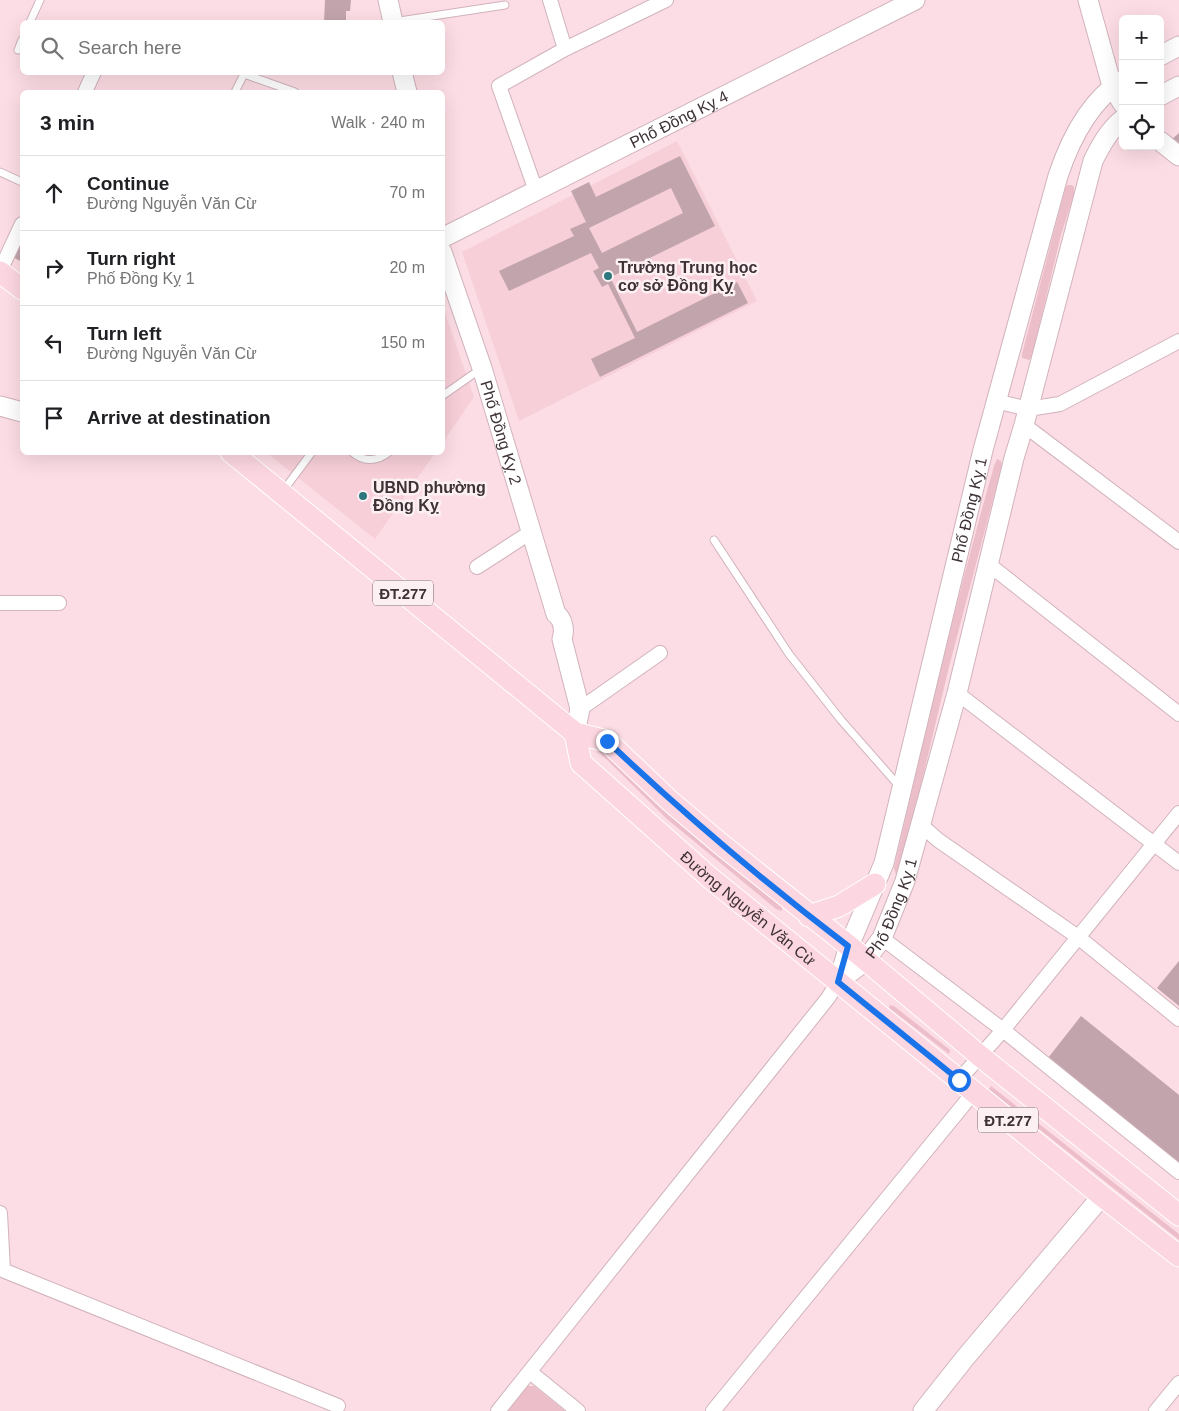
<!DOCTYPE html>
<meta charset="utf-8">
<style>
body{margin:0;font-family:Arial,sans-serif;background:#f2f2f2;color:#202124}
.controls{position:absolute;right:15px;top:15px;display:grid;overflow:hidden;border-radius:8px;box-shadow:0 5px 20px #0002}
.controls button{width:45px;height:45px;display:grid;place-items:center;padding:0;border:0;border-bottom:1px solid #e0e0e0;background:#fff;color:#202124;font:25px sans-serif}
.stop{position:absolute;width:15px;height:15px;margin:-11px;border:4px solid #1a73e8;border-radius:50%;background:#fff}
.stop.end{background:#1a73e8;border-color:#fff;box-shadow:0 1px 5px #0008}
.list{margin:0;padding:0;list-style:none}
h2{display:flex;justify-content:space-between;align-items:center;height:65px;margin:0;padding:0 20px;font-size:21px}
h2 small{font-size:16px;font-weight:400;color:#757577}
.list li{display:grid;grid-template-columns:32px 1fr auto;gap:15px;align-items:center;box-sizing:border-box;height:75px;padding:0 20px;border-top:1px solid #e0e0e0}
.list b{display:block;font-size:19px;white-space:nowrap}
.list p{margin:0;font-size:16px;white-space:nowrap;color:#757577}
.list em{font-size:16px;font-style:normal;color:#757577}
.icon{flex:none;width:28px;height:28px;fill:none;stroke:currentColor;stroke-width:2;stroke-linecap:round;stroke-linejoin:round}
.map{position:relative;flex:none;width:1179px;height:1411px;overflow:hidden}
.search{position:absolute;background:#fff;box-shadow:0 5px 20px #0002;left:20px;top:20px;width:425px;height:55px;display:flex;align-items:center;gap:12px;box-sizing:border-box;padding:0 18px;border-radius:8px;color:#757577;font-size:19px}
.panel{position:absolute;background:#fff;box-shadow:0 5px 20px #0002;left:20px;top:90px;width:425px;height:365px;border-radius:8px}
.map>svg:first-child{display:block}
</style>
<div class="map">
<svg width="1179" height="1411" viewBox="0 0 1179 1411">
<rect width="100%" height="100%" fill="#fddde5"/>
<path fill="#f7cfd9" d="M677 141 757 301 519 421 462 252Z
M442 304 474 397 443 442H442Z
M267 453H435L375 539Z"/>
<path fill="#ecbeca" d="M1067 185H1072L1074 187V194L1061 235 1032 356 1029 360 1022 358V354L1065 189Z
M997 459 1001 461 1002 465 948 671 902 865 898 874 896 875 894 868C925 733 956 599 994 466Z
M598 745 782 905V911L776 909 667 819 597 750 595 748Z
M890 1005 894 1006 950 1050 949 1054 889 1008Z
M991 1086 1179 1234V1240L991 1091 989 1089Z
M527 1386H534L565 1411H507Z"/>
<path fill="#c2a4ac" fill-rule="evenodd" d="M325 0H351L350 11H346V22H324Z
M1179 133V152L1171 140Z
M680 156 715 226 613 276 611 279 637 332 737 282 748 303 600 377 591 359 635 338 608 284 602 287 593 271 599 268 591 253 509 291 499 271 574 236 570 229 586 222 571 191 589 182 596 197ZM671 188 683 213 602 253 589 228Z
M22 234V262L11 256Z
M1179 961V1006L1157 988Z
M1081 1016 1179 1095V1163L1048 1058Z"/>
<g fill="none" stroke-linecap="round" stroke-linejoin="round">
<g stroke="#d1b3bb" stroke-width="9">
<path id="lane" d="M30 22 40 0
M393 22 505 5
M18 50 22 40
M235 92 244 74 295 92
M0 172 22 182
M442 396 482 368
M352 452C364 463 378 461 389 452
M283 491 312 452
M714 540 789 654 841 720 899 786"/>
</g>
<g stroke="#d1b3bb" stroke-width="16">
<path id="street" d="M550 0 565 49
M85 92 94 72
M536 191 499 86 565 49 666 0
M0 271 22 224
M996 401 1028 409 1060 404 1179 341
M1024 425 1179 542
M987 563 1179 714
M477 567 531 532
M0 603H59
M957 693 1179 863
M580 709 660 653
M921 825 938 840 1078 937 1179 1019
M882 938 1003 1030 1179 1172
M959 1080 1003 1030 1179 813
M0 1213 3 1270
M0 1269 338 1406
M530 1372 578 1411
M498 1411 828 998 838 982
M713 1411 974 1092
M1156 1411 1179 1383"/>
</g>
<g stroke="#d1b3bb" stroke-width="21">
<g id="secondary">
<path d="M388 0 393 22"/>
<path d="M1088 0 1112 86 1123 104"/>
<path d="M1160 56 1179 46"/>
<path d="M402 72 407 92"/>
<path d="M1160 96 1179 86"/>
<path d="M1160 141 1179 156"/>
<path id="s1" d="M442 238 915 0"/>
<path id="s2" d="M442 252 482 368 556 614C563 619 565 630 562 639L580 709 575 733"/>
<path d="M0 406 22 412"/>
<path id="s3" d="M838 982 849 946 884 863 983 450 1058 176C1070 140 1089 101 1123 80"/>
<path id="s4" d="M838 982 865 961 882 938 905 881 957 693 1014 458 1024 425 1093 161C1101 145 1109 130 1123 119"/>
<path d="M923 1411 965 1358 1102 1196"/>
</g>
</g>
<g stroke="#fff" stroke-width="23">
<g id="primary">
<path d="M0 272 22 289"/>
<path d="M231 452 575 733 607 741 670 801 722 845 849 946 980 1056 1179 1215"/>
<path id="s5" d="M575 733 581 763 709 877 1102 1196 1179 1256"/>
<path d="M809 916 839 906 875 884"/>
</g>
</g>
<use href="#lane" stroke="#fff" stroke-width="7"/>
<use href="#street" stroke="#fff" stroke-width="14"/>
<use href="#secondary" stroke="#fff" stroke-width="19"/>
<use href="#primary" stroke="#fcd7e1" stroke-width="21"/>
</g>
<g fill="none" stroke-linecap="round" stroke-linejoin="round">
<path stroke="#1a73e8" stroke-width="6" d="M607 741C684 814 764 882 848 946L838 982 959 1080"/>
</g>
<g fill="#2e777d" stroke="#fdf0f3" stroke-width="2">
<circle cx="608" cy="276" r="5"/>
<circle cx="363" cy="496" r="5"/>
</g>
<g text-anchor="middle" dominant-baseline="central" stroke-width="5" stroke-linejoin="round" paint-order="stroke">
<g fill="#fdf0f3" stroke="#776b6f" stroke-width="1">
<rect x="373" y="580.5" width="60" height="25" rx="4"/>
<rect x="978" y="1107.5" width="60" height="25" rx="4"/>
</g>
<g font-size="15" font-weight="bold" fill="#3e3236">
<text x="403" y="593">ĐT.277</text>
<text x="1008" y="1120">ĐT.277</text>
</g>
<g font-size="16" fill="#3e3236" stroke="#fdf0f3">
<text stroke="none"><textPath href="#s1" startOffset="265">Phố Đồng Kỵ 4</textPath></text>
<text stroke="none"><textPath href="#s2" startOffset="190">Phố Đồng Kỵ 2</textPath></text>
<text stroke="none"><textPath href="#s3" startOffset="491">Phố Đồng Kỵ 1</textPath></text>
<text stroke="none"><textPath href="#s4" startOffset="94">Phố Đồng Kỵ 1</textPath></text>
<text stroke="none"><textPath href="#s5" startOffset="252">Đường Nguyễn Văn Cừ</textPath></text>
</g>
<g font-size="16" font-weight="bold" fill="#3e3236" stroke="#fdf0f3" text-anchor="start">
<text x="618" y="267">Trường Trung học<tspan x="618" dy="18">cơ sở Đồng Kỵ</tspan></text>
<text x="373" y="487">UBND phường<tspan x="373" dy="18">Đồng Kỵ</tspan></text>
</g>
</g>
</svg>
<div class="controls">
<button>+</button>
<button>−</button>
<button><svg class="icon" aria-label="locate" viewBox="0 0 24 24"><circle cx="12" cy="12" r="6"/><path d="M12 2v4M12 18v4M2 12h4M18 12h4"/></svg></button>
</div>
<div class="stop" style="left:959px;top:1080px"></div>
<div class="stop end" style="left:607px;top:741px"></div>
<div class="search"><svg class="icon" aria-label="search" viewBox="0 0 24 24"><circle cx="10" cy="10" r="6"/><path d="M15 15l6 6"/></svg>Search here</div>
<section class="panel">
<h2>3 min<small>Walk · 240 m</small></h2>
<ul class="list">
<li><svg class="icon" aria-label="ahead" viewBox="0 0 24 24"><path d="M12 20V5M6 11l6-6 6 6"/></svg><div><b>Continue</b><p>Đường Nguyễn Văn Cừ</p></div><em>70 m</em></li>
<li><svg class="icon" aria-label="right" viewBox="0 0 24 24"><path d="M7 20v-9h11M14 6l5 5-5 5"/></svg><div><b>Turn right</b><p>Phố Đồng Kỵ 1</p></div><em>20 m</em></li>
<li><svg class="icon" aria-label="left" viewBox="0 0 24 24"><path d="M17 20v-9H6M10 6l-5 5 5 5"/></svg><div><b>Turn left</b><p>Đường Nguyễn Văn Cừ</p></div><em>150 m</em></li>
<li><svg class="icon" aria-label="arrive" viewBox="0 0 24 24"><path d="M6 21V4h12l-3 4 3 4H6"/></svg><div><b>Arrive at destination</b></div></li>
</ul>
</section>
</div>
